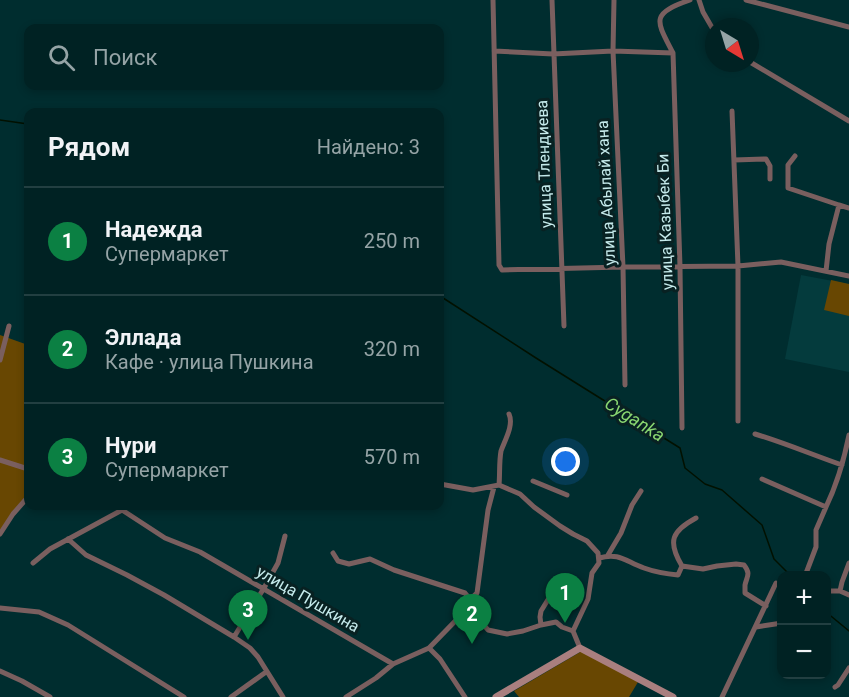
<!DOCTYPE html>
<html lang="ru">
<meta charset="utf-8">
<style>
body{margin:0;font-family:Roboto,sans-serif;background:#0e2f30;color:#f1f3f6}
.controls{position:absolute;right:18px;bottom:18px;display:grid;overflow:hidden;border-radius:12px;box-shadow:0 3px 9px #0003}
.controls button{width:54px;height:54px;display:grid;place-items:center;padding:0;border:0;border-bottom:2px solid #223f41;background:#002223;color:#f1f3f6;font:30px sans-serif}
.compass{position:absolute;left:705px;top:18px;width:54px;height:54px;border-radius:50%;background:#002223;box-shadow:0 3px 9px #0003;rotate:142deg}
.you{position:absolute;left:566px;top:462px;width:21px;height:21px;margin:-15px;border:4px solid #fff;border-radius:50%;background:#1a73e8;box-shadow:0 0 0 9px #1a73e833}
.badge{display:grid;place-items:center;width:39px;height:39px;border-radius:50%;background:#0b8043;color:#fff;font-size:20px;font-weight:700}
.pin{position:absolute;translate:-50% -50px;filter:drop-shadow(0 2px 3px #0008)}
.pin::after{content:'';position:absolute;top:32px;width:21px;height:18px;background:inherit;clip-path:polygon(0 0,100% 0,50% 100%)}
.list{margin:0;padding:0;list-style:none}
h2{display:flex;justify-content:space-between;align-items:center;height:78px;margin:0;padding:0 24px;font-size:26px}
h2 small{font-size:20px;font-weight:400;color:#95a4a6}
.list li{display:grid;grid-template-columns:39px 1fr auto;gap:18px;align-items:center;box-sizing:border-box;height:108px;padding:0 24px;border-top:2px solid #223f41}
.list b{display:block;font-size:22px;white-space:nowrap}
.list p{margin:0;font-size:20px;white-space:nowrap;color:#95a4a6}
.list em{font-size:20px;font-style:normal;color:#95a4a6}
.icon{flex:none;width:33px;height:33px;fill:none;stroke:currentColor;stroke-width:2;stroke-linecap:round;stroke-linejoin:round}
.map{position:relative;flex:none;width:849px;height:697px;overflow:hidden}
.search{position:absolute;background:#002223;box-shadow:0 3px 9px #0003;left:24px;top:24px;width:420px;height:66px;display:flex;align-items:center;gap:15px;box-sizing:border-box;padding:0 21px;border-radius:12px;color:#95a4a6;font-size:22px}
.panel{position:absolute;background:#002223;box-shadow:0 3px 9px #0003;left:24px;top:108px;width:420px;height:402px;border-radius:12px}
.map>svg:first-child{display:block}
</style>
<div class="map">
<svg width="849" height="697" viewBox="0 0 849 697">
<rect width="100%" height="100%" fill="#002d2f"/>
<path fill="#043b3d" d="M801 275 849 284V372L785 359Z"/>
<path fill="#684702" d="M831 280 849 284V316L824 310Z
M0 335 28 345V497L0 534Z
M582 651 638 682 629 697H519L514 691Z"/>
<g fill="none" stroke-linecap="round" stroke-linejoin="round">
<path stroke="#021100" stroke-width="1.5" d="M0 120 28 124
M440 296 536 358 680 448 685 468 705 484 722 490 762 525 774 559 791 576
M826 612 849 631"/>
<path stroke="#7a5f5f" stroke-width="5" d="M493 0 499 265 502 270 623 267 738 266 781 262 849 276
M552 0 564 326
M614 0 613 51 623 267 625 385
M699 0 703 12 714 31
M746 0 849 27
M494 51 553 54 613 51 673 53
M750 62 849 121
M732 111 738 266V421
M795 156 788 165V188L839 205
M734 160 766 159 770 166V179
M826 271 829 244 839 205 849 208
M0 360 9 326
M682 428 680 267 673 53C656 20 650 14 690 0
M755 434C785 443 813 455 842 465
M0 460 28 469
M762 479 826 507C837 484 844 460 849 435
M533 481 567 495
M440 484 473 490 499 485 520 494 534 507 560 526 573 534 587 541 598 553 599 563 592 573 588 599 573 631 580 648
M499 485C500 474 499 462 501 451 505 440 514 425 509 414
M119 506 122 510 165 538 200 552 393 664 429 648 440 659 465 697
M0 534 13 514 28 497
M68 539 86 555 127 575 164 595 234 637 250 648 258 657 283 697
M333 553 338 561 349 564 370 559 394 570 465 593 470 599
M608 555 621 533 632 505 641 491
M599 558C620 552 626 562 644 568 655 572 666 574 678 575L682 566 703 569 717 566 736 564 744 565C751 574 747 576 745 585 745 587 745 590 745 593L766 606
M33 563 50 549 122 510
M682 566C667 541 672 531 696 518
M805 576 816 547V530L826 507
M826 591H840L849 595
M840 591 842 582 849 563
M0 608 39 612 68 625 184 697
M464 612C468 605 470 599 477 593L488 510 494 487
M541 625 540 617 541 611 554 590
M756 627 782 623
M234 637 264 588 278 563 285 536
M429 648 464 612H473L488 630 507 634 523 631 541 625 556 622 562 627 573 631
M0 671 22 681 50 697
M835 687 838 685 849 668
M231 697 266 672
M346 697 376 678 393 664
M722 697 776 583"/>
<path stroke="#a97f7f" stroke-width="7" d="M496 697 580 648 673 697"/>
</g>
<g text-anchor="middle" dominant-baseline="central" stroke-width="6" stroke-linejoin="round" paint-order="stroke">
<g font-size="16" fill="#c6ebec" stroke="#082122">
<text transform="translate(544 164) rotate(-92)">улица Тлендиева</text>
<text transform="translate(606 193) rotate(-93)">улица Абылай хана</text>
<text transform="translate(665 222) rotate(-92)">улица Казыбек Би</text>
<text transform="translate(308 599) rotate(30)">улица Пушкина</text>
</g>
<g font-size="18" font-style="italic" fill="#89d671" stroke="#082122">
<text transform="translate(635 419) rotate(32)">Cyganka</text>
</g>
</g>
</svg>
<div class="controls">
<button>+</button>
<button>−</button>
</div>
<svg class="compass" viewBox="-18 -18 36 36"><path d="M0-13l5 13h-10z" fill="#e53935"/><path d="M0 13l5-13h-10z" fill="#95a4a6"/></svg>
<div class="you"></div>
<div class="pin badge" style="left:565px;top:623px">1</div>
<div class="pin badge" style="left:472px;top:644px">2</div>
<div class="pin badge" style="left:248px;top:640px">3</div>
<div class="search"><svg class="icon" aria-label="search" viewBox="0 0 24 24"><circle cx="10" cy="10" r="6"/><path d="M15 15l6 6"/></svg>Поиск</div>
<section class="panel">
<h2>Рядом<small>Найдено: 3</small></h2>
<ul class="list">
<li><span class="badge">1</span><div><b>Надежда</b><p>Супермаркет</p></div><em>250 m</em></li>
<li><span class="badge">2</span><div><b>Эллада</b><p>Кафе · улица Пушкина</p></div><em>320 m</em></li>
<li><span class="badge">3</span><div><b>Нури</b><p>Супермаркет</p></div><em>570 m</em></li>
</ul>
</section>
</div>
